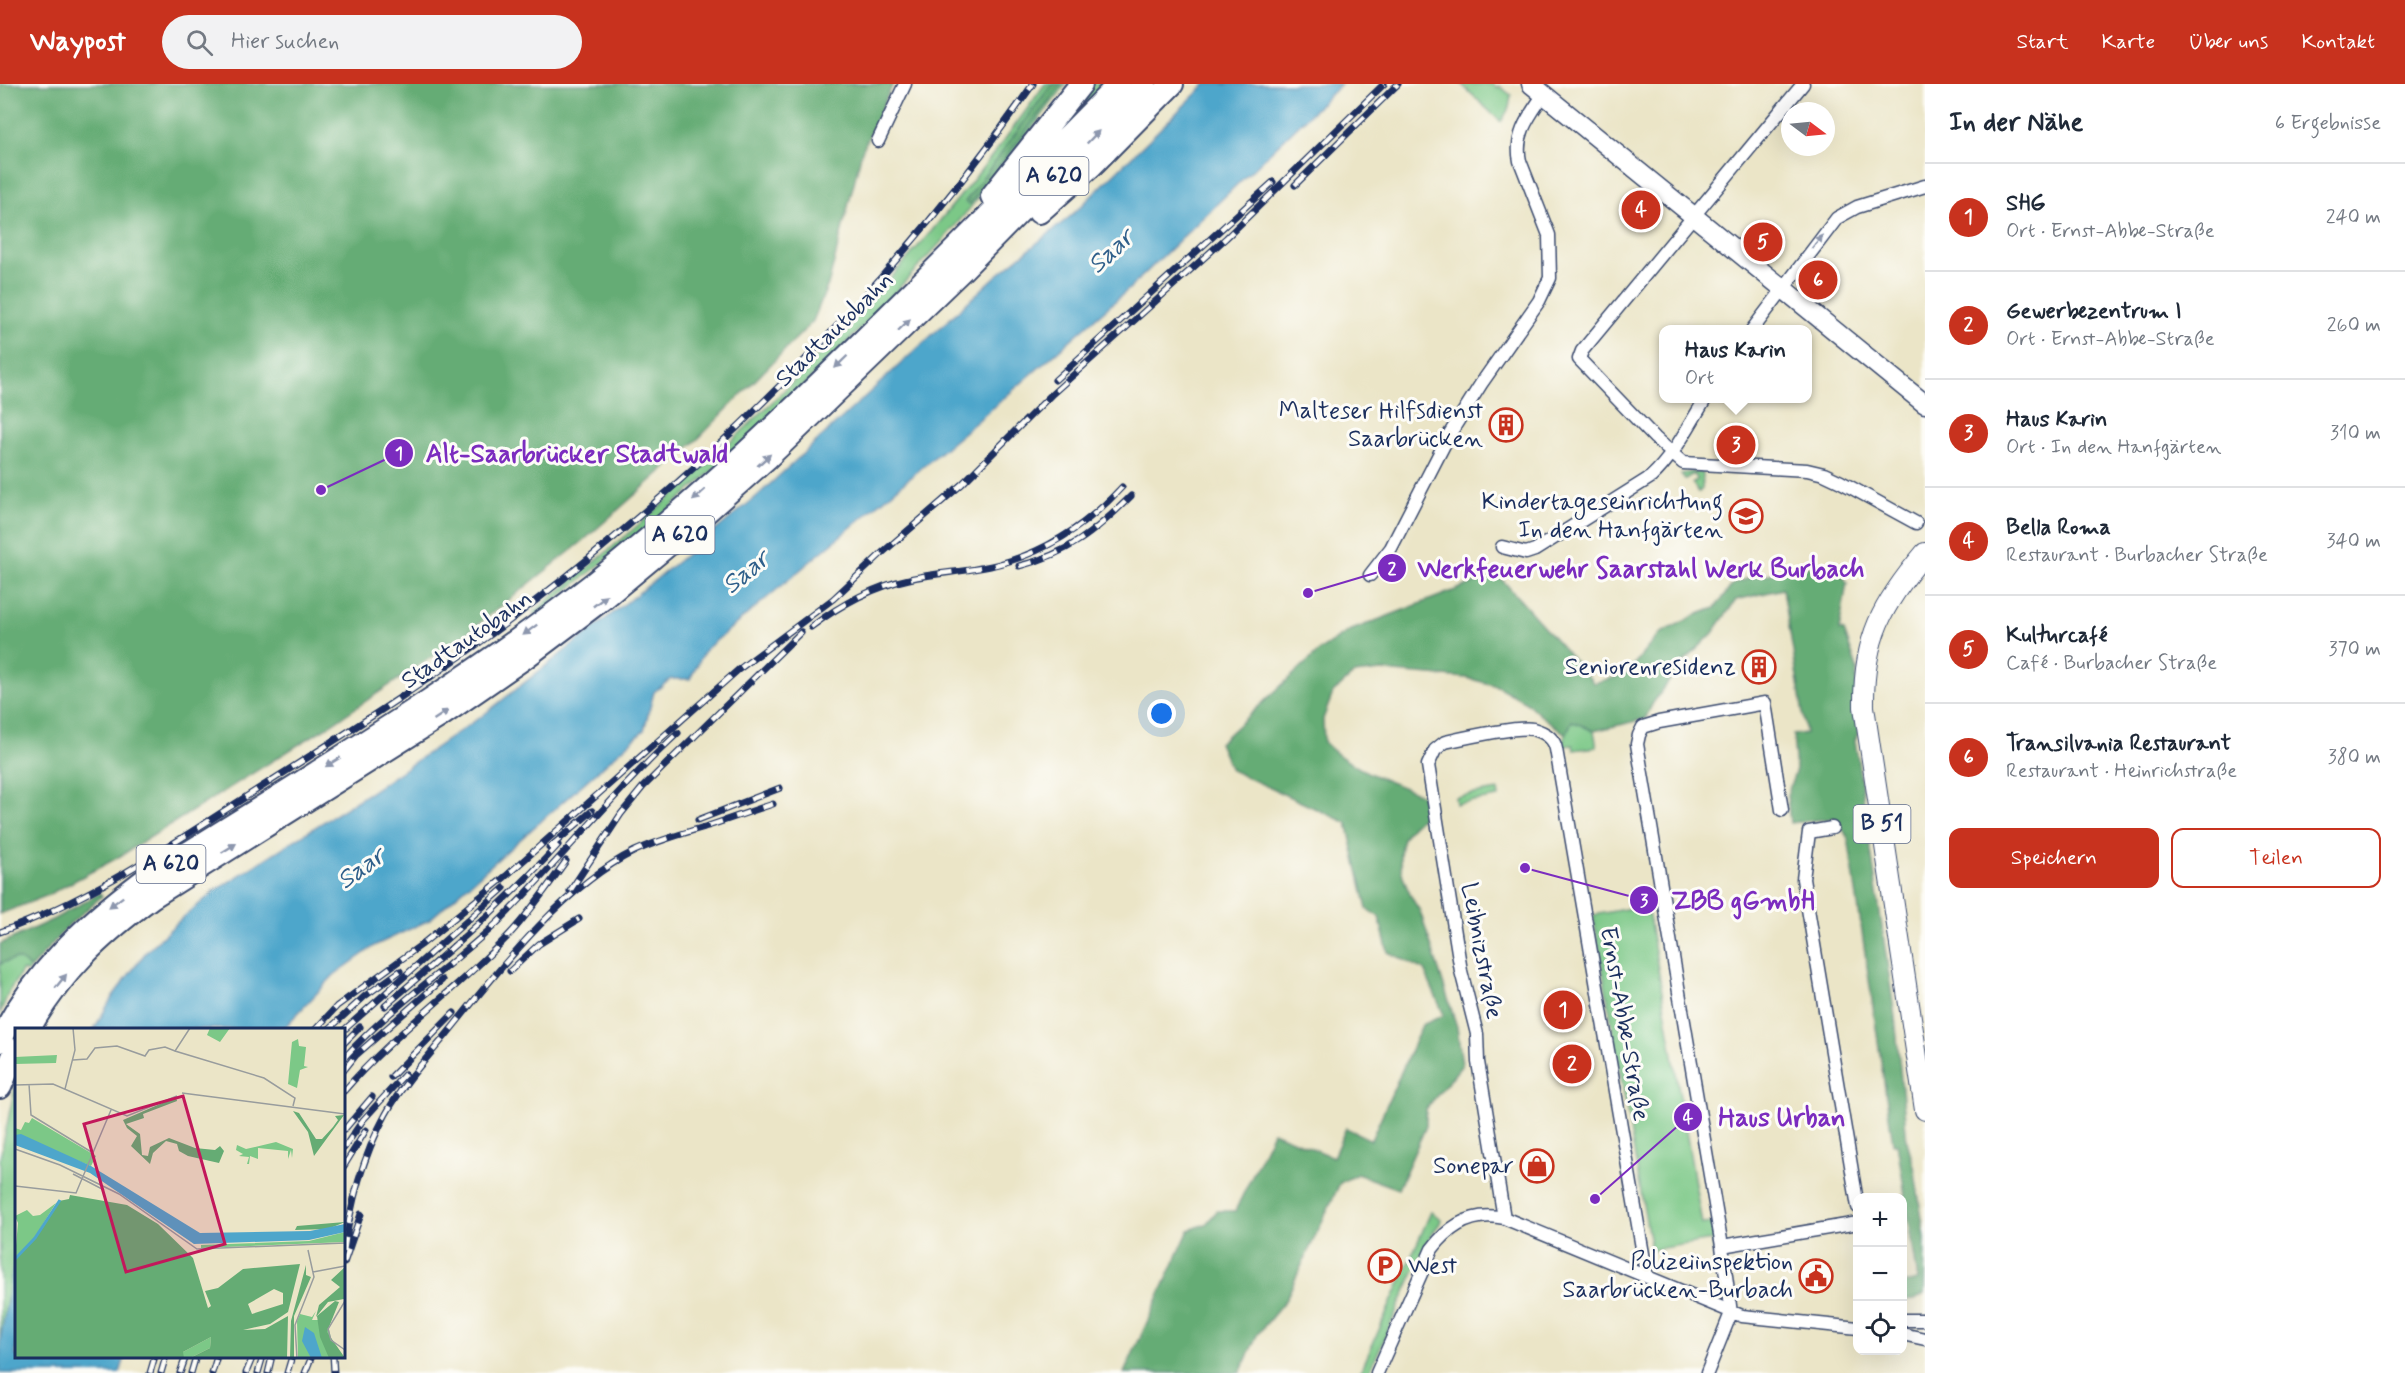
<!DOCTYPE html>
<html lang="de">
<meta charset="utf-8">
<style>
body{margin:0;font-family:Mynerve,sans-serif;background:#f2f2f3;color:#1f2937}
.controls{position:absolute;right:18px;bottom:18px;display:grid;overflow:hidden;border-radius:12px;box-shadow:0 6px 24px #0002}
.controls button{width:54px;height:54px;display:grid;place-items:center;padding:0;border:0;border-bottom:2px solid #e0e1e3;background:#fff;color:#1f2937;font:30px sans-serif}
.compass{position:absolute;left:1781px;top:18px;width:54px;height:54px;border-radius:50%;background:#fff;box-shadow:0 6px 24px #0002;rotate:106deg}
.you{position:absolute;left:1162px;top:630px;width:21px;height:21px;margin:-15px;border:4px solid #fff;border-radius:50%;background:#1a73e8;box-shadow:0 0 0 9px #1a73e833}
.badge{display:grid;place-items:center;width:39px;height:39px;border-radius:50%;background:#c8321e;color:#fff;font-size:20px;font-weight:700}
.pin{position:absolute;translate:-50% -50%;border:3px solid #fff;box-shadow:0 2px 6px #0006}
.popup{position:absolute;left:1659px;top:241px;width:153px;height:78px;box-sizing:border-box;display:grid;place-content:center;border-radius:12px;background:#fff;filter:drop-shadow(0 2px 4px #0005);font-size:20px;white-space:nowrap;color:#747a83}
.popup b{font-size:22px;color:#1f2937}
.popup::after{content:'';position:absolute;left:50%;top:100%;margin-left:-12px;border:12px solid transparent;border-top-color:#fff}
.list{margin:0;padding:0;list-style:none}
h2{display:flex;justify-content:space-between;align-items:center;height:78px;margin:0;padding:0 24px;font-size:26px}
h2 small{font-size:20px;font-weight:400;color:#747a83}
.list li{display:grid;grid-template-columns:39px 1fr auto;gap:18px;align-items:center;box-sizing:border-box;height:108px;padding:0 24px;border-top:2px solid #e0e1e3}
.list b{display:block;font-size:22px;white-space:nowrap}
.list p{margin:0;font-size:20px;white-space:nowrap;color:#747a83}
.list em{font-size:20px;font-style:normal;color:#747a83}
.actions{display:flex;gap:12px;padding:18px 24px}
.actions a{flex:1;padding:14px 0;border:2px solid #c8321e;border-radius:12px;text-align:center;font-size:21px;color:#c8321e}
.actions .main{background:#c8321e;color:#fff}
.icon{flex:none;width:33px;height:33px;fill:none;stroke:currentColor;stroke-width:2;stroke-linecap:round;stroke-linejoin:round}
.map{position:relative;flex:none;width:1925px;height:1289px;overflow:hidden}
header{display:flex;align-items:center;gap:36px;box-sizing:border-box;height:84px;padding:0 30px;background:#c8321e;color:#fff}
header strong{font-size:28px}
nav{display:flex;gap:33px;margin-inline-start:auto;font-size:21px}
.search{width:420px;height:54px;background:#f2f2f3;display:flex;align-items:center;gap:15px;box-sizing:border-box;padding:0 21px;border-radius:33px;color:#747a83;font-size:22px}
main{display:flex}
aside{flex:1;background:#fff}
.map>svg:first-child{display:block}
</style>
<header>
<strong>Waypost</strong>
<div class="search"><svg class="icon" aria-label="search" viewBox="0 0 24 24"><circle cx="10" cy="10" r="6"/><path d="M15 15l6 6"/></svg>Hier suchen</div>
<nav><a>Start</a><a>Karte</a><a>Über uns</a><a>Kontakt</a></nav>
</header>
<main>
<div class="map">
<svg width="1925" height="1289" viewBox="0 0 1925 1289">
<rect width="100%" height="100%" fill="#fdfcf7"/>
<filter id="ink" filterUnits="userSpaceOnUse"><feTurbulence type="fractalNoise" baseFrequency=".0167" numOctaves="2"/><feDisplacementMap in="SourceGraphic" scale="12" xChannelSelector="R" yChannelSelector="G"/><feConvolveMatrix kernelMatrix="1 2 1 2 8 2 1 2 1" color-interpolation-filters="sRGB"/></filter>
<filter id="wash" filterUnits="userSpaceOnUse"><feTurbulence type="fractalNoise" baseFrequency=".008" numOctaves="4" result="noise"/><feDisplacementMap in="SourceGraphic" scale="24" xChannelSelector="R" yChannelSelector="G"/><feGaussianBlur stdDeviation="1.35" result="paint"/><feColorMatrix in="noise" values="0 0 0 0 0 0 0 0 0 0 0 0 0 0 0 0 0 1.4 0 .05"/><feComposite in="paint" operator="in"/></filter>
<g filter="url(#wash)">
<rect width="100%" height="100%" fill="#ebe5c7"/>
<path fill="#7cc887" stroke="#4c7c72" stroke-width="1.5" d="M1045 0H1066C1020 60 975 122 924 177 845 264 759 348 670 424 626 461 580 496 535 532L533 528C726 375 903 202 1045 0Z
M1093 0H1107L1066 44 1062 41Z
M1461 0H1492L1498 4 1499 2 1511 11 1509 24 1501 38Z
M1692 388 1703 389 1702 405 1699 408 1692 399 1697 396 1693 390 1685 395 1681 390Z
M1572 637 1594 647 1597 663 1574 666 1573 661 1563 662V656Z
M1498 706 1499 713 1456 720 1455 713Z
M1647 821 1702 1140 1713 1139 1717 1167H1714L1712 1156 1651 1166 1593 831Z
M14 874 23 876 30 885 28 888 23 886 9 907 0 930V880Z
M16 998V1168L0 1257V1074Z
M1431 1128 1441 1135 1440 1139 1428 1156 1369 1289H1360Z"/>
<path fill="#65ac74" stroke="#406e69" stroke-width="1.5" d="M0 0H893L862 67 829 198 813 237 699 354 583 457 466 550 330 641 117 774 46 812 0 830Z
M1052 0H1062L970 120 965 118Z
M1812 482 1842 490 1847 499 1839 546 1844 547 1857 584 1856 605 1858 649 1855 656 1895 933 1907 1057 1914 1082 1925 1155 1924 1210 1915 1216 1903 1217V1199L1918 1196 1897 1059H1893L1848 753 1835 734 1790 739 1787 711 1796 686 1793 651 1806 649 1783 505 1736 516 1713 549 1681 581 1653 619 1645 635 1594 647 1572 637 1566 650 1540 631 1526 618 1497 602 1467 594 1381 587 1354 590 1333 609 1323 635 1324 658C1351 686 1387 696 1422 711L1425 730C1419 737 1405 747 1403 755 1394 779 1407 808 1420 827L1457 943 1462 981 1426 1025V1042L1398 1105 1357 1090 1340 1099 1285 1217 1257 1251 1240 1289H1124L1189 1146 1206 1140 1217 1127H1235L1273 1048 1333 1073 1346 1044 1371 1056 1422 941 1444 931 1424 886 1388 868 1379 833 1367 825 1347 739 1231 686 1219 659 1320 566 1349 547 1497 490 1594 599 1626 590 1659 550 1696 531 1715 524 1733 500 1752 493Z
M100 809 102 812 68 842 30 885C20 872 14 874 0 880V860L54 835Z"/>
<path fill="#4ea6cb" stroke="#346a94" stroke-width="1.5" d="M1206 0H1341L1130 204 988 328 705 566 690 595H671L654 608 644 646 429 836 376 861 334 891 283 945H94L113 912 146 868 180 836 216 806 369 709 482 632 660 492 756 413 995 193 1072 131Z
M16 1168V1272L125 1273 120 1289H0V1257Z"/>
</g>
<g filter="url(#ink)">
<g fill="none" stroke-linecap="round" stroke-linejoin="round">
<g stroke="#3a4a6e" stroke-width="15">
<path id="street" d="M1803 0 1582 267 1579 275 1655 354 1683 379 1807 386 1824 390 1841 398 1916 439
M878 57 905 0
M1752 246 1837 134 1857 123 1925 102
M1502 463 1526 469 1535 466 1651 393C1674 372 1689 341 1706 314
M1370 491 1391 464 1449 351 1481 300 1539 217 1550 194 1549 151 1520 77C1514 50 1530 31 1544 10
M1832 744 1809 748 1803 795 1858 1123
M1504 1134 1478 978 1477 950 1461 887 1428 681 1435 666 1445 658C1463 654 1518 642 1533 645 1544 648 1554 654 1556 665L1647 1193
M1722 1162 1858 1139
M1902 1236H1925
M1902 1250 1925 1255
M1377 1289 1432 1165C1450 1141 1473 1127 1504 1134L1742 1232 1858 1244
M1707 1289 1731 1229 1722 1162 1637 660 1639 651 1643 643 1659 638 1765 619 1782 726"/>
</g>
<g stroke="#3a4a6e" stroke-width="21">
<path id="secondary" d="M1531 0 1925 320"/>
</g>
<g stroke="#3a4a6e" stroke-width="22">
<path id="primary" d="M1925 469C1882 520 1863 554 1864 623L1925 1026"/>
</g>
<g stroke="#3a4a6e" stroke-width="26">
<path id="highway" d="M992 112 1081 0
M1039 128 1091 82 1172 0
M28 946C61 888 99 852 152 813L440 632 524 574 605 513 687 445 767 374 963 185 1145 0
M0 957C31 892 85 841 142 798 294 702 451 610 593 500 693 421 786 333 876 244 958 163 1039 82 1119 0
M0 1003 16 966"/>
</g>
<use href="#street" stroke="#fff" stroke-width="12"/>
<use href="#secondary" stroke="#fff" stroke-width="18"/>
<use href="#primary" stroke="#fff" stroke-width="20"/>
<use href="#highway" stroke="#fff" stroke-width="22"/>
<g stroke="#1b2f5e" stroke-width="7">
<path id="rail" d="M1295 101 1398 0
M1055 296 1273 98
M1019 482C1068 470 1096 447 1131 412
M811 543C840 521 872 503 909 495 938 488 970 488 999 480 1049 467 1088 440 1122 403
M698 736 780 704
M549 764 592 727
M570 807 621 730 643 703 801 548
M0 848C96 814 181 754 266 700 356 643 446 586 530 521 721 374 895 198 1033 0
M510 887 539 860 579 835
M385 922C445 870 505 819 558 761
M315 946 337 922 421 861 506 792 738 586 833 515 882 469 962 400 1051 311 1226 154 1384 0
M328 946 365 912 400 887
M344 946 504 804
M344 959 360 943
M344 974C390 923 448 885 498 838 560 777 614 708 678 649
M344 986 356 971 442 896
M391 993 454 929
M344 1007C393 950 455 907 507 853 529 830 547 803 566 777
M344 1046 372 1013
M344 1064 363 1036 405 990
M344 1082 366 1046
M344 1168C351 1118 362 1074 386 1030 402 1001 426 975 447 950 497 888 563 802 635 767 659 756 684 749 708 742 730 735 751 727 773 720
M344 1179 361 1130
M333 1272 334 1289
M150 1289 155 1272
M161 1289 166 1272
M180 1289 186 1272
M191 1289 196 1272
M212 1289 217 1272
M246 1289 253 1272
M258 1289 263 1272
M268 1289 272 1272
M287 1289 292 1272
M305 1289 312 1272"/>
</g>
<use href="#rail" stroke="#fdfcf7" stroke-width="4.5" stroke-dasharray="14" stroke-linecap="butt"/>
</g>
<defs><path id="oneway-solid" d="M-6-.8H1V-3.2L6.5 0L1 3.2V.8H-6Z" transform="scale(1.5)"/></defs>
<g fill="#8d97ae">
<use href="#oneway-solid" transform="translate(1093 53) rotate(-46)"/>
<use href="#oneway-solid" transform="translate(1817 158) rotate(-52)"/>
<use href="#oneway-solid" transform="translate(904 241) rotate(-44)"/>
<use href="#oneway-solid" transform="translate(841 278) rotate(136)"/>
<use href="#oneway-solid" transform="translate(764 376) rotate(-42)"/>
<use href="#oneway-solid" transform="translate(699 411) rotate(138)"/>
<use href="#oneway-solid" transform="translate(600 517) rotate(-38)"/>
<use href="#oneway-solid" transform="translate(530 546) rotate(143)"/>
<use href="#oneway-solid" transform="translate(441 631) rotate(-34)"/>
<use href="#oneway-solid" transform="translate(333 678) rotate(148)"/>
<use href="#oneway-solid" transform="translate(229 764) rotate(-32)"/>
<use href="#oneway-solid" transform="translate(116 818) rotate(143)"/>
<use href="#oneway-solid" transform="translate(61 897) rotate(-51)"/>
</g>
</g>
<defs>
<g id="building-ring" transform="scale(1.725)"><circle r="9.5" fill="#fdfcf7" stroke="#c8321e" stroke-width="1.5"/><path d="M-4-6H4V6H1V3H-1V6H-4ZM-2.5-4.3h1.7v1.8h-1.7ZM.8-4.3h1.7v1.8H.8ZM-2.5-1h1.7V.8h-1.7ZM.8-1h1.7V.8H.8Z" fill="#c8321e"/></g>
<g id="school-ring" transform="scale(1.725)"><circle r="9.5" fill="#fdfcf7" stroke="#c8321e" stroke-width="1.5"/><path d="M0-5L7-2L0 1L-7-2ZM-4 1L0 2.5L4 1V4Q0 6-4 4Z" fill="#c8321e"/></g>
<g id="shop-ring" transform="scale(1.725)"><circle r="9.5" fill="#fdfcf7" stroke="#c8321e" stroke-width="1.5"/><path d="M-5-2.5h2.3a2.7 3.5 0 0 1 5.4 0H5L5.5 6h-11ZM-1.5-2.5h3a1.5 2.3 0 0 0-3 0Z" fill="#c8321e"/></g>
<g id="parking-ring" transform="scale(1.725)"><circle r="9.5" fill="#fdfcf7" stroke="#c8321e" stroke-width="1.5"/><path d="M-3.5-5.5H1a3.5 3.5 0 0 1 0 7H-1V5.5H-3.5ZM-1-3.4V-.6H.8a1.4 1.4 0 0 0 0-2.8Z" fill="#c8321e"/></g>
<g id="civic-ring" transform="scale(1.725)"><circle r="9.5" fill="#fdfcf7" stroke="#c8321e" stroke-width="1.5"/><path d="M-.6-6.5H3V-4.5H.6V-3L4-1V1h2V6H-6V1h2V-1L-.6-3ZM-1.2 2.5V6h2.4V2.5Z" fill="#c8321e"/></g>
</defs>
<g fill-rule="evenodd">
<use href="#building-ring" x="1506" y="341"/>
<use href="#school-ring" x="1746" y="432"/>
<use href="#building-ring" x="1759" y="583"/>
<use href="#shop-ring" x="1537" y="1082"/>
<use href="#parking-ring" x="1385" y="1182"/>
<use href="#civic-ring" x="1816" y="1192"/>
</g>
<g text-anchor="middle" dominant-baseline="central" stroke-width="6" stroke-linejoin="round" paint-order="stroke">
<g fill="#fdfcf7" stroke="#5f6c8c" stroke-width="1.5">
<rect x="1019.5" y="73" width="69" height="38" rx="4.5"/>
<rect x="645.5" y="432" width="69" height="38" rx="4.5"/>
<rect x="1853.5" y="721" width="57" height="38" rx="4.5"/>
<rect x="136.5" y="761" width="69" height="38" rx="4.5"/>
</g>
<g font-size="22" font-weight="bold" fill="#1b2f5e">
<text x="1054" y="92">A 620</text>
<text x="680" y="451">A 620</text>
<text x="1882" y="740">B 51</text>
<text x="171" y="780">A 620</text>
</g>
<g font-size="24" fill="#1b2f5e" stroke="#fdfcf7">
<text transform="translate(835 246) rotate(-44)">Stadtautobahn</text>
<text transform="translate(467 556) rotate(-35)">Stadtautobahn</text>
<text transform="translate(1481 867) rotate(79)">Leibnizstraße</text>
<text transform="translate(1624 940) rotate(80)">Ernst-Abbe-Straße</text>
</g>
<g font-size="24" fill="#1b2f5e" stroke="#fdfcf7" text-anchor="end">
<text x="1483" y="327">Malteser Hilfsdienst<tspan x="1483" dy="28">Saarbrücken</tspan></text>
<text x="1723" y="418">Kindertageseinrichtung<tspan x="1723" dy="28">In den Hanfgärten</tspan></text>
<text x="1736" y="583">Seniorenresidenz</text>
<text x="1514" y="1082">Sonepar</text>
<text x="1793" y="1178">Polizeiinspektion<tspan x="1793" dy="28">Saarbrücken-Burbach</tspan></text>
<text x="1408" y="1182" text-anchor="start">West</text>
</g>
<g font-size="26" font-style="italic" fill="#2f5f8a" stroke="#fdfcf7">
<text transform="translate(1111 168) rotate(-43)">Saar</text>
<text transform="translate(746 489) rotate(-40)">Saar</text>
<text transform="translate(361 785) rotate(-36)">Saar</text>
</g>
</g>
<g transform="translate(15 944)">
<rect width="330" height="330" fill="#ebe5c7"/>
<path d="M195 0H215L205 14 192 7ZM283 11 284 18 291 19 289 38 293 39 285 42 282 60 273 56 277 14ZM42 27 41 35 0 36V29ZM17 90 81 128 76 138 0 107V100L6 102 10 94 14 95ZM261 114 278 121 277 130 276 122 273 131V123L243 120V131L235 128 234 136H232L234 129 224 128 228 126 221 122 222 117 231 121ZM41 175 18 212 0 229 3 195 0 188 12 182 18 188 25 187ZM330 204V214L186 220V217L294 213ZM301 283 297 292H303L305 285 313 296 317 316 330 330H283L282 293 285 286 297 289ZM196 309 195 320 175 330 167 329 168 324Z" fill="#7cc887"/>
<path d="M161 69 162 73 128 86 129 90 111 96 125 106 127 127 133 128 135 119 154 110 180 120 200 122 205 118 209 123 204 135 173 128 164 123 162 116 151 113 138 125 135 136 116 118 122 108 112 100 108 92ZM278 83 284 85 301 111H307L318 99 323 92 320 88 329 87 299 128 293 104ZM55 167 112 177 143 196 178 230 193 280 196 278 190 263 203 260 228 241 285 236 273 284 255 296 228 302 250 301 273 288 272 330H175L195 320 196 309 168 324 169 330H0V229L18 212 44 173 54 171ZM259 261 268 265V276L237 286 233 276ZM330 194 313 201 280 202 282 198ZM291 237V247L296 249 279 288V330H275L276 293ZM330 239 329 271 313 274 301 289 304 277 325 259 316 252ZM320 273 324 274 312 304 330 330H314L305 309 302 288Z" fill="#65ac74" fill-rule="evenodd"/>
<path d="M6 106 76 138 185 205 295 203 330 196V204L294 212 179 216 75 145 0 117V107ZM290 299 299 305 307 330H296L287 313Z" fill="#4ea6cb"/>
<path fill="none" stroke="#4ea6cb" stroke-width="3" d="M0 231 20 210 45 172"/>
<path fill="none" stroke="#989c9d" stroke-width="1.5" d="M175 0 160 23 249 50 280 70 278 78M58 32 72 31 80 20 102 18 130 28 134 22 150 19 160 23M14 56 16 87 78 125M0 57 38 56 112 88 162 68M50 61 60 22 58 0M167 65 330 86M0 121 45 137 104 166 182 221 330 215M58 146 89 162M0 158 61 165 96 82M298 244 330 238M330 273 313 301 316 312 330 322M282 330 280 297 299 249 293 222"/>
<path fill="#c2185b" fill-opacity="0.15" stroke="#c2185b" stroke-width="3" d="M168 68 210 216 111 244 69 96Z"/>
<rect width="330" height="330" fill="none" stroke="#1b2f5e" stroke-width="3"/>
</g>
<path fill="none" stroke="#7b2cbf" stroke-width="2" d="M321 406L399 369M1308 509L1392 484M1525 784L1644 816M1595 1115L1688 1033"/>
<g fill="#7b2cbf" stroke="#fdfcf7" stroke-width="2">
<circle cx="321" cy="406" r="6"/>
<circle cx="1308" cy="509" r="6"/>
<circle cx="1525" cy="784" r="6"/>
<circle cx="1595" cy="1115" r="6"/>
<circle cx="399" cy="369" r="15"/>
<circle cx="1392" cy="484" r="15"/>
<circle cx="1644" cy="816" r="15"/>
<circle cx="1688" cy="1033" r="15"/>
</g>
<g font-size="18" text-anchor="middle" font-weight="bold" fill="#fff">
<text x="399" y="375">1</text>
<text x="1392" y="490">2</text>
<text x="1644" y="822">3</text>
<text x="1688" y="1039">4</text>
</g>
<g font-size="26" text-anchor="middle" font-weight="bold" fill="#7b2cbf" stroke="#fdfcf7" stroke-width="6" stroke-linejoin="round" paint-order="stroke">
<text x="577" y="378">Alt-Saarbrücker Stadtwald</text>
<text x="1641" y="493">Werkfeuerwehr Saarstahl Werk Burbach</text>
<text x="1743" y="825">ZBB gGmbH</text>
<text x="1782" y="1042">Haus Urban</text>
</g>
</svg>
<div class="controls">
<button>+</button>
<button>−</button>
<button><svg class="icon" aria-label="locate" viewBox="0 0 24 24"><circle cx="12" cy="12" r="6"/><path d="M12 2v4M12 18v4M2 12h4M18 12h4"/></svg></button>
</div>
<svg class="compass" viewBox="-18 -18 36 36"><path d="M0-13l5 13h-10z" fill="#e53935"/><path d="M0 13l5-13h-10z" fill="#747a83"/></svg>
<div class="you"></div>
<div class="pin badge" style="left:1563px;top:926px">1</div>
<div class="pin badge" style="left:1572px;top:980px">2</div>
<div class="pin badge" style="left:1736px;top:361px">3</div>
<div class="popup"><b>Haus Karin</b>Ort</div>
<div class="pin badge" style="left:1641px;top:126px">4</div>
<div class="pin badge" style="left:1763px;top:158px">5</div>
<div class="pin badge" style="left:1818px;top:196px">6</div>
</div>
<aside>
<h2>In der Nähe<small>6 Ergebnisse</small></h2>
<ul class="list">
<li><span class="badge">1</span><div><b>SHG</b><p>Ort · Ernst-Abbe-Straße</p></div><em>240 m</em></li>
<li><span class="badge">2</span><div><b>Gewerbezentrum I</b><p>Ort · Ernst-Abbe-Straße</p></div><em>260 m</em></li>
<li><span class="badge">3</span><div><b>Haus Karin</b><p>Ort · In den Hanfgärten</p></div><em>310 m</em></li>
<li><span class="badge">4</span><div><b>Bella Roma</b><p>Restaurant · Burbacher Straße</p></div><em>340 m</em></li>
<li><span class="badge">5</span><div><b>Kulturcafé</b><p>Café · Burbacher Straße</p></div><em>370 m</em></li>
<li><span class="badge">6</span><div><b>Transilvania Restaurant</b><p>Restaurant · Heinrichstraße</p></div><em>380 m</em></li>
</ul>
<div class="actions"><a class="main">Speichern</a><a>Teilen</a></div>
</aside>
</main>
